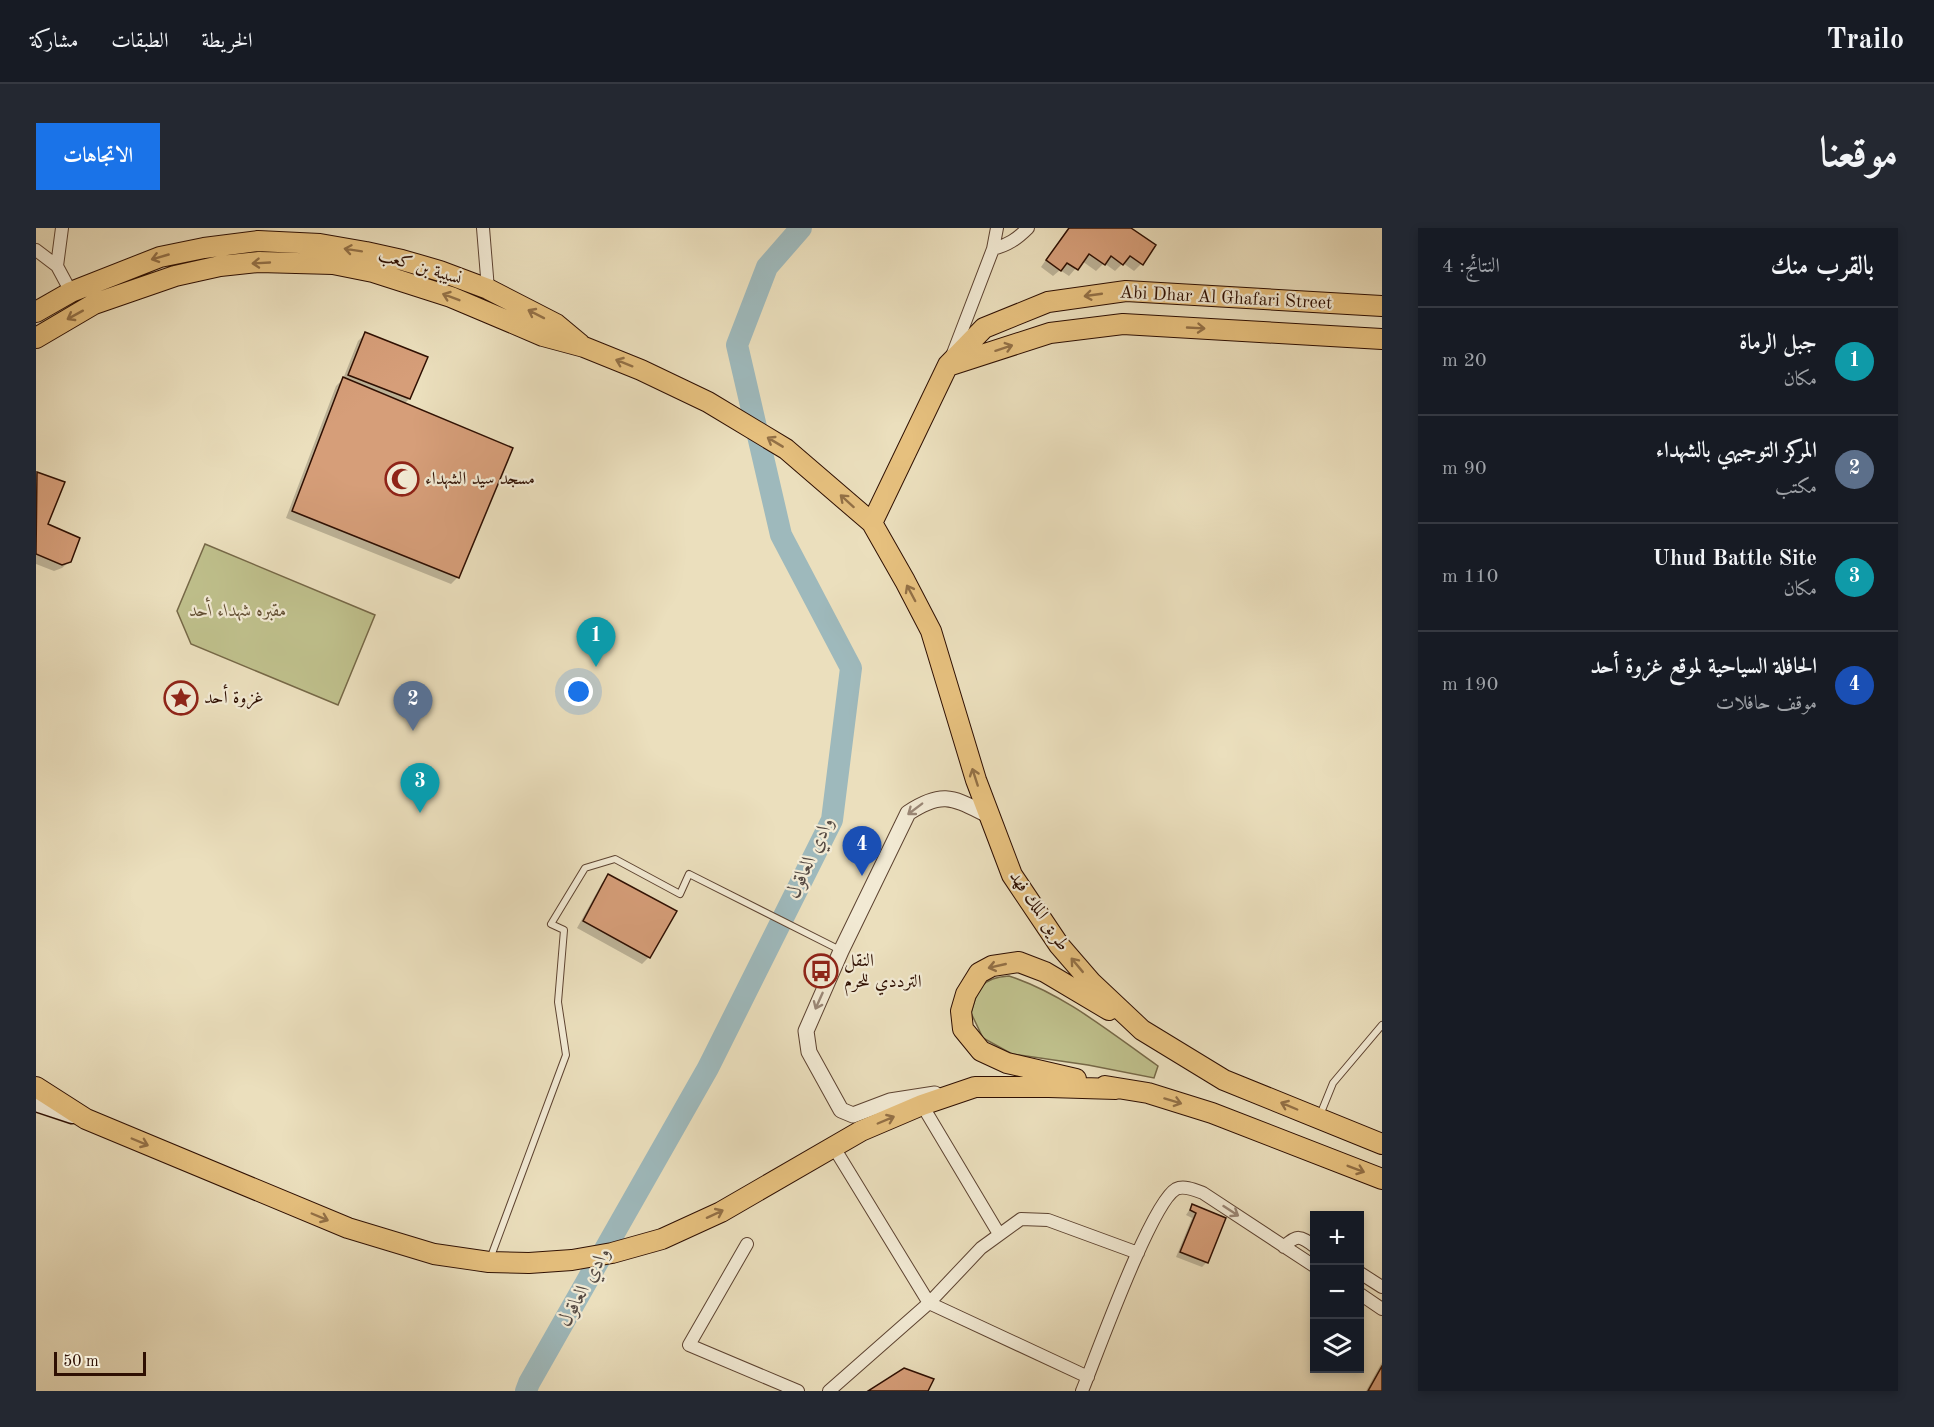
<!DOCTYPE html>
<html lang="ar">
<meta charset="utf-8">
<style>
body{margin:0;font-family:"Old Standard TT",Amiri,serif;background:#242831;color:#f1f3f6;direction:rtl}
.controls{position:absolute;right:18px;bottom:18px;display:grid;overflow:hidden;border-radius:0px;box-shadow:0 3px 9px #0003}
.controls button{width:54px;height:54px;display:grid;place-items:center;padding:0;border:0;border-bottom:2px solid #363941;background:#171b24;color:#f1f3f6;font:30px sans-serif}
.scale{position:absolute;left:18px;bottom:15px;width:92px;box-sizing:border-box;padding-left:6px;border:3px solid #2e0f02;border-top:0;font-size:16px;line-height:21px;white-space:nowrap;color:#2e0f02;-webkit-text-stroke:4px #f2ead4;paint-order:stroke}
.you{position:absolute;left:543px;top:464px;width:21px;height:21px;margin:-15px;border:4px solid #fff;border-radius:50%;background:#1a73e8;box-shadow:0 0 0 9px #1a73e833}
.badge{display:grid;place-items:center;width:39px;height:39px;border-radius:50%;background:#1a73e8;color:#fff;font-size:20px;font-weight:700}
.pin{position:absolute;translate:-50% -50px;filter:drop-shadow(0 2px 3px #0008)}
.pin::after{content:'';position:absolute;top:32px;width:21px;height:18px;background:inherit;clip-path:polygon(0 0,100% 0,50% 100%)}
.list{margin:0;padding:0;list-style:none}
h2{display:flex;justify-content:space-between;align-items:center;height:78px;margin:0;padding:0 24px;font-size:26px}
h2 small{font-size:20px;font-weight:400;color:#9ea1a6}
.list li{display:grid;grid-template-columns:39px 1fr auto;gap:18px;align-items:center;box-sizing:border-box;height:108px;padding:0 24px;border-top:2px solid #363941}
.list b{display:block;font-size:22px;white-space:nowrap}
.list p{margin:0;font-size:20px;white-space:nowrap;color:#9ea1a6}
.list em{font-size:20px;font-style:normal;color:#9ea1a6}
.icon{flex:none;width:33px;height:33px;fill:none;stroke:currentColor;stroke-width:2;stroke-linecap:round;stroke-linejoin:round}
.map{position:relative;flex:none;width:1346px;height:1163px;overflow:hidden;direction:ltr;border-radius:0px}
header{display:flex;align-items:center;gap:36px;box-sizing:border-box;height:84px;padding:0 30px;background:#171b24;border-bottom:2px solid #363941}
header strong{font-size:28px}
nav{display:flex;gap:33px;margin-inline-start:auto;font-size:21px}
.intro{display:flex;align-items:center;justify-content:space-between;box-sizing:border-box;height:144px;padding:0 36px}
h1{margin:0;font-size:42px}
.button{padding:15px 27px;border-radius:0px;background:#1a73e8;color:#fff;font-size:21px;font-weight:700}
main{display:flex;gap:36px;padding:0 36px}
aside{flex:1;background:#171b24;border-radius:0px;box-shadow:0 3px 9px #0003}
.map>svg:first-child{display:block}
</style>
<header>
<strong>Trailo</strong>
<nav><a>الخريطة</a><a>الطبقات</a><a>مشاركة</a></nav>
</header>
<div class="intro"><h1>موقعنا</h1><a class="button">الاتجاهات</a></div>
<main>
<aside>
<h2>بالقرب منك<small>النتائج: 4</small></h2>
<ul class="list">
<li><span class="badge" style="background:#0f9aa8">1</span><div><b>جبل الرماة</b><p>مكان</p></div><em>20 m</em></li>
<li><span class="badge" style="background:#5c6f8a">2</span><div><b>المركز التوجيهي بالشهداء</b><p>مكتب</p></div><em>90 m</em></li>
<li><span class="badge" style="background:#0f9aa8">3</span><div><b>Uhud Battle Site</b><p>مكان</p></div><em>110 m</em></li>
<li><span class="badge" style="background:#1a4fb4">4</span><div><b>الحافلة السياحية لموقع غزوة أحد</b><p>موقف حافلات</p></div><em>190 m</em></li>
</ul>
</aside>
<div class="map">
<svg width="1346" height="1163" viewBox="0 0 1346 1163">
<rect width="100%" height="100%" fill="#ebdfbd"/>
<filter id="stains"><feTurbulence type="fractalNoise" baseFrequency=".00333" numOctaves="4"/><feColorMatrix values="0 0 0 0 .2 0 0 0 0 .09 0 0 0 0 .02 0 0 0 .5 -.17"/></filter>
<radialGradient id="worn" r=".72"><stop offset=".6" stop-color="#630" stop-opacity="0"/><stop offset="1" stop-color="#630" stop-opacity=".3"/></radialGradient>
<path fill="#bfc08c" stroke="#766847" stroke-width="1.5" d="M169 316 339 387 302 477 155 416 141 383Z
M973 748C1028 766 1075 805 1122 838L1118 850 1052 837 976 826 947 810 935 785C942 760 945 750 973 748Z"/>
<path fill="#0003" d="M1032 0H1093L1105 36 1098 43 1087 35 1079 43 1068 35 1060 43 1046 33 1033 48 1024 42 1017 48 1005 39Z
M329 106 373 171 368 176 422 349 415 356 250 290 300 158 307 151 322 113Z
M1 245 10 296 34 333 26 340 18 343 0 336V246Z
M573 648 613 729 606 736 541 700 566 655Z
M1156 978 1189 991 1171 1034 1166 1039 1140 1029 1156 990 1150 987Z
M1346 1134V1163H1330Z"/>
<g fill="none" stroke-linecap="round" stroke-linejoin="round">
<path stroke="#9eb9bc" stroke-width="22" d="M490 1163 493 1155 672 840 796 592 815 440 745 307 701 117 731 39 765 0"/>
</g>
<path fill="#d69e79" stroke="#2e0f02" stroke-width="1.5" d="M1033 0H1095L1120 17 1107 37 1094 28 1087 37 1075 28 1069 37 1053 26 1042 42 1031 35 1025 43 1010 32Z
M329 104 392 129 374 171 312 147Z
M307 149 477 220 423 350 256 283Z
M1 244 29 254 12 296 44 310 35 334 26 337 0 326Z
M572 646 641 683 614 730 547 693Z
M1156 976 1190 990 1172 1035 1144 1024 1160 985 1154 982Z
M1346 1138V1163H1332Z
M868 1140 898 1151 892 1163H832Z"/>
<g fill="none" stroke-linecap="round" stroke-linejoin="round">
<g stroke="#5d4331" stroke-width="8">
<path id="service" d="M1284 887 1297 855 1346 797
M454 1031 530 827 522 774 528 702 515 696 549 640 579 631 644 666 653 646 804 722"/>
</g>
<g stroke="#5d4331" stroke-width="14">
<path id="minor" d="M447 0 452 61
M957 21C972 17 981 11 992 0
M0 22 21 38 35 64
M21 38 26 0
M916 128 957 21 961 0
M886 877 963 1006
M797 918 893 1075 1052 1149
M711 1016 653 1117 762 1163
M1248 1019C1261 1006 1264 1008 1278 1018
M1324 1045 1346 1059
M1324 1066 1346 1081
M793 1163 893 1075 945 1020 985 991 1012 992 1102 1025
M1046 1163C1060 1129 1115 975 1140 961 1148 957 1159 962 1167 965L1278 1038"/>
</g>
<g stroke="#5d4331" stroke-width="17">
<path id="tertiary" d="M899 866 854 873 817 887 805 882 773 824 770 803 805 723 872 585C907 562 917 570 952 587"/>
</g>
<g stroke="#2e0f02" stroke-width="19">
<path id="secondary" d="M0 875 36 887"/>
</g>
<g stroke="#2e0f02" stroke-width="22">
<path id="primary" d="M0 84 35 64 124 29 168 20 222 13 284 16 330 24 366 32 404 43 452 61 520 96 544 116
M0 110 58 76 139 48 184 38 223 34 297 36 337 44 415 69 507 108 548 119 605 142 672 174 750 221 836 295 869 353 895 403 940 552 976 647 1023 717 1055 754 1106 802 1188 852 1346 916
M915 137 1014 105 1087 96 1346 111
M836 295 912 137 948 100 1012 74 1090 63 1346 78
M1040 851 971 835 945 823 927 801 925 783 930 766 943 745 956 738 983 734 1009 744 1073 782
M1069 858 1112 865 1176 885 1346 951
M0 859 50 891 312 1000 398 1026 453 1034 493 1035 536 1032 576 1025 626 1011 685 984 825 903 886 877 939 859H1013L1080 861"/>
</g>
<use href="#service" stroke="#f2ead4" stroke-width="6"/>
<use href="#minor" stroke="#f2ead4" stroke-width="12"/>
<use href="#tertiary" stroke="#f2ead4" stroke-width="15"/>
<use href="#secondary" stroke="#f2ead4" stroke-width="16"/>
<use href="#primary" stroke="#e6c07e" stroke-width="20"/>
</g>
<defs><path id="oneway-shaft" d="M-6 0H5M1.5-3L5.5 0L1.5 3" fill="none" stroke-width="1.6" stroke-linecap="round" stroke-linejoin="round" transform="scale(1.5)"/></defs>
<g stroke="#937046">
<use href="#oneway-shaft" transform="translate(317 22) rotate(-171)"/>
<use href="#oneway-shaft" transform="translate(124 29) rotate(164)"/>
<use href="#oneway-shaft" transform="translate(225 35) rotate(177)"/>
<use href="#oneway-shaft" transform="translate(1057 67) rotate(172)"/>
<use href="#oneway-shaft" transform="translate(415 69) rotate(-159)"/>
<use href="#oneway-shaft" transform="translate(500 86) rotate(-153)"/>
<use href="#oneway-shaft" transform="translate(39 87) rotate(151)"/>
<use href="#oneway-shaft" transform="translate(1160 100) rotate(3)"/>
<use href="#oneway-shaft" transform="translate(968 120) rotate(-18)"/>
<use href="#oneway-shaft" transform="translate(588 135) rotate(-158)"/>
<use href="#oneway-shaft" transform="translate(739 214) rotate(-149)"/>
<use href="#oneway-shaft" transform="translate(811 273) rotate(-138)"/>
<use href="#oneway-shaft" transform="translate(875 365) rotate(-118)"/>
<use href="#oneway-shaft" transform="translate(939 549) rotate(-108)"/>
<use href="#oneway-shaft" transform="translate(1041 737) rotate(-130)"/>
<use href="#oneway-shaft" transform="translate(961 738) rotate(167)"/>
<use href="#oneway-shaft" transform="translate(1137 873) rotate(17)"/>
<use href="#oneway-shaft" transform="translate(1253 878) rotate(-157)"/>
<use href="#oneway-shaft" transform="translate(850 892) rotate(-23)"/>
<use href="#oneway-shaft" transform="translate(104 914) rotate(23)"/>
<use href="#oneway-shaft" transform="translate(1320 941) rotate(21)"/>
<use href="#oneway-shaft" transform="translate(679 986) rotate(-25)"/>
<use href="#oneway-shaft" transform="translate(284 989) rotate(23)"/>
</g>
<g stroke="#9a8776">
<use href="#oneway-shaft" transform="translate(879 581) rotate(143)"/>
<use href="#oneway-shaft" transform="translate(783 773) rotate(114)"/>
<use href="#oneway-shaft" transform="translate(1195 983) rotate(33)"/>
</g>
<defs>
<g id="mosque-ring" transform="scale(1.725)"><circle r="9.5" fill="#f2ead4" stroke="#8f2418" stroke-width="1.5"/><path d="M3.5-4.9A6 6 0 1 0 3.5 4.9A5 5 0 1 1 3.5-4.9Z" fill="#8f2418"/></g>
<g id="sight-ring" transform="scale(1.725)"><circle r="9.5" fill="#f2ead4" stroke="#8f2418" stroke-width="1.5"/><path d="M0-6L1.8-2.2L6-1.7L2.9 1.2L3.7 5.4L0 3.3L-3.7 5.4L-2.9 1.2L-6-1.7L-1.8-2.2Z" fill="#8f2418"/></g>
<g id="bus-ring" transform="scale(1.725)"><circle r="9.5" fill="#f2ead4" stroke="#8f2418" stroke-width="1.5"/><path d="M-5-6H5V4H4V6H2V4H-2V6H-4V4H-5ZM-3.5-4V0h7V-4ZM-3.5 1.2v1.5H-2V1.2ZM2 1.2v1.5H3.5V1.2Z" fill="#8f2418"/></g>
</defs>
<g fill-rule="evenodd">
<use href="#mosque-ring" x="366" y="251"/>
<use href="#sight-ring" x="145" y="470"/>
<use href="#bus-ring" x="785" y="743"/>
</g>
<g text-anchor="middle" dominant-baseline="central" stroke-width="4.5" stroke-linejoin="round" paint-order="stroke">
<g font-size="18" fill="#2e0f02" stroke="#f2ead4">
<text transform="translate(384 39) rotate(17)">نسيبة بن كعب</text>
<text transform="translate(1190 70) rotate(3)">Abi Dhar Al Ghafari Street</text>
<text transform="translate(1003 683) rotate(56)">طريق الملك فهد</text>
</g>
<g font-size="18" fill="#2e0f02" stroke="#f2ead4" text-anchor="start">
<text x="389" y="251">مسجد سيد الشهداء</text>
<text x="168" y="470">غزوة أحد</text>
<text x="808" y="733">النقل<tspan x="808" dy="21">الترددي للحرم</tspan></text>
</g>
<g font-size="18" font-style="italic" fill="#614d32" stroke="#f2ead4">
<text x="202" y="383">مقبره شهداء أحد</text>
</g>
<g font-size="20" font-style="italic" fill="#554a43" stroke="#f2ead4">
<text transform="translate(775 630) rotate(-65)">وادي العاقول</text>
<text transform="translate(549 1059) rotate(-61)">وادي العاقول</text>
</g>
</g>
<rect width="100%" height="100%" filter="url(#stains)"/>
<rect width="100%" height="100%" fill="url(#worn)"/>
</svg>
<div class="controls">
<button>+</button>
<button>−</button>
<button><svg class="icon" aria-label="layers" viewBox="0 0 24 24"><path d="M12 4l9 5-9 5-9-5zM3 14l9 5 9-5"/></svg></button>
</div>
<div class="scale">50 m</div>
<div class="you"></div>
<div class="pin badge" style="left:560px;top:439px;background:#0f9aa8">1</div>
<div class="pin badge" style="left:377px;top:503px;background:#5c6f8a">2</div>
<div class="pin badge" style="left:384px;top:585px;background:#0f9aa8">3</div>
<div class="pin badge" style="left:826px;top:648px;background:#1a4fb4">4</div>
</div>
</main>
